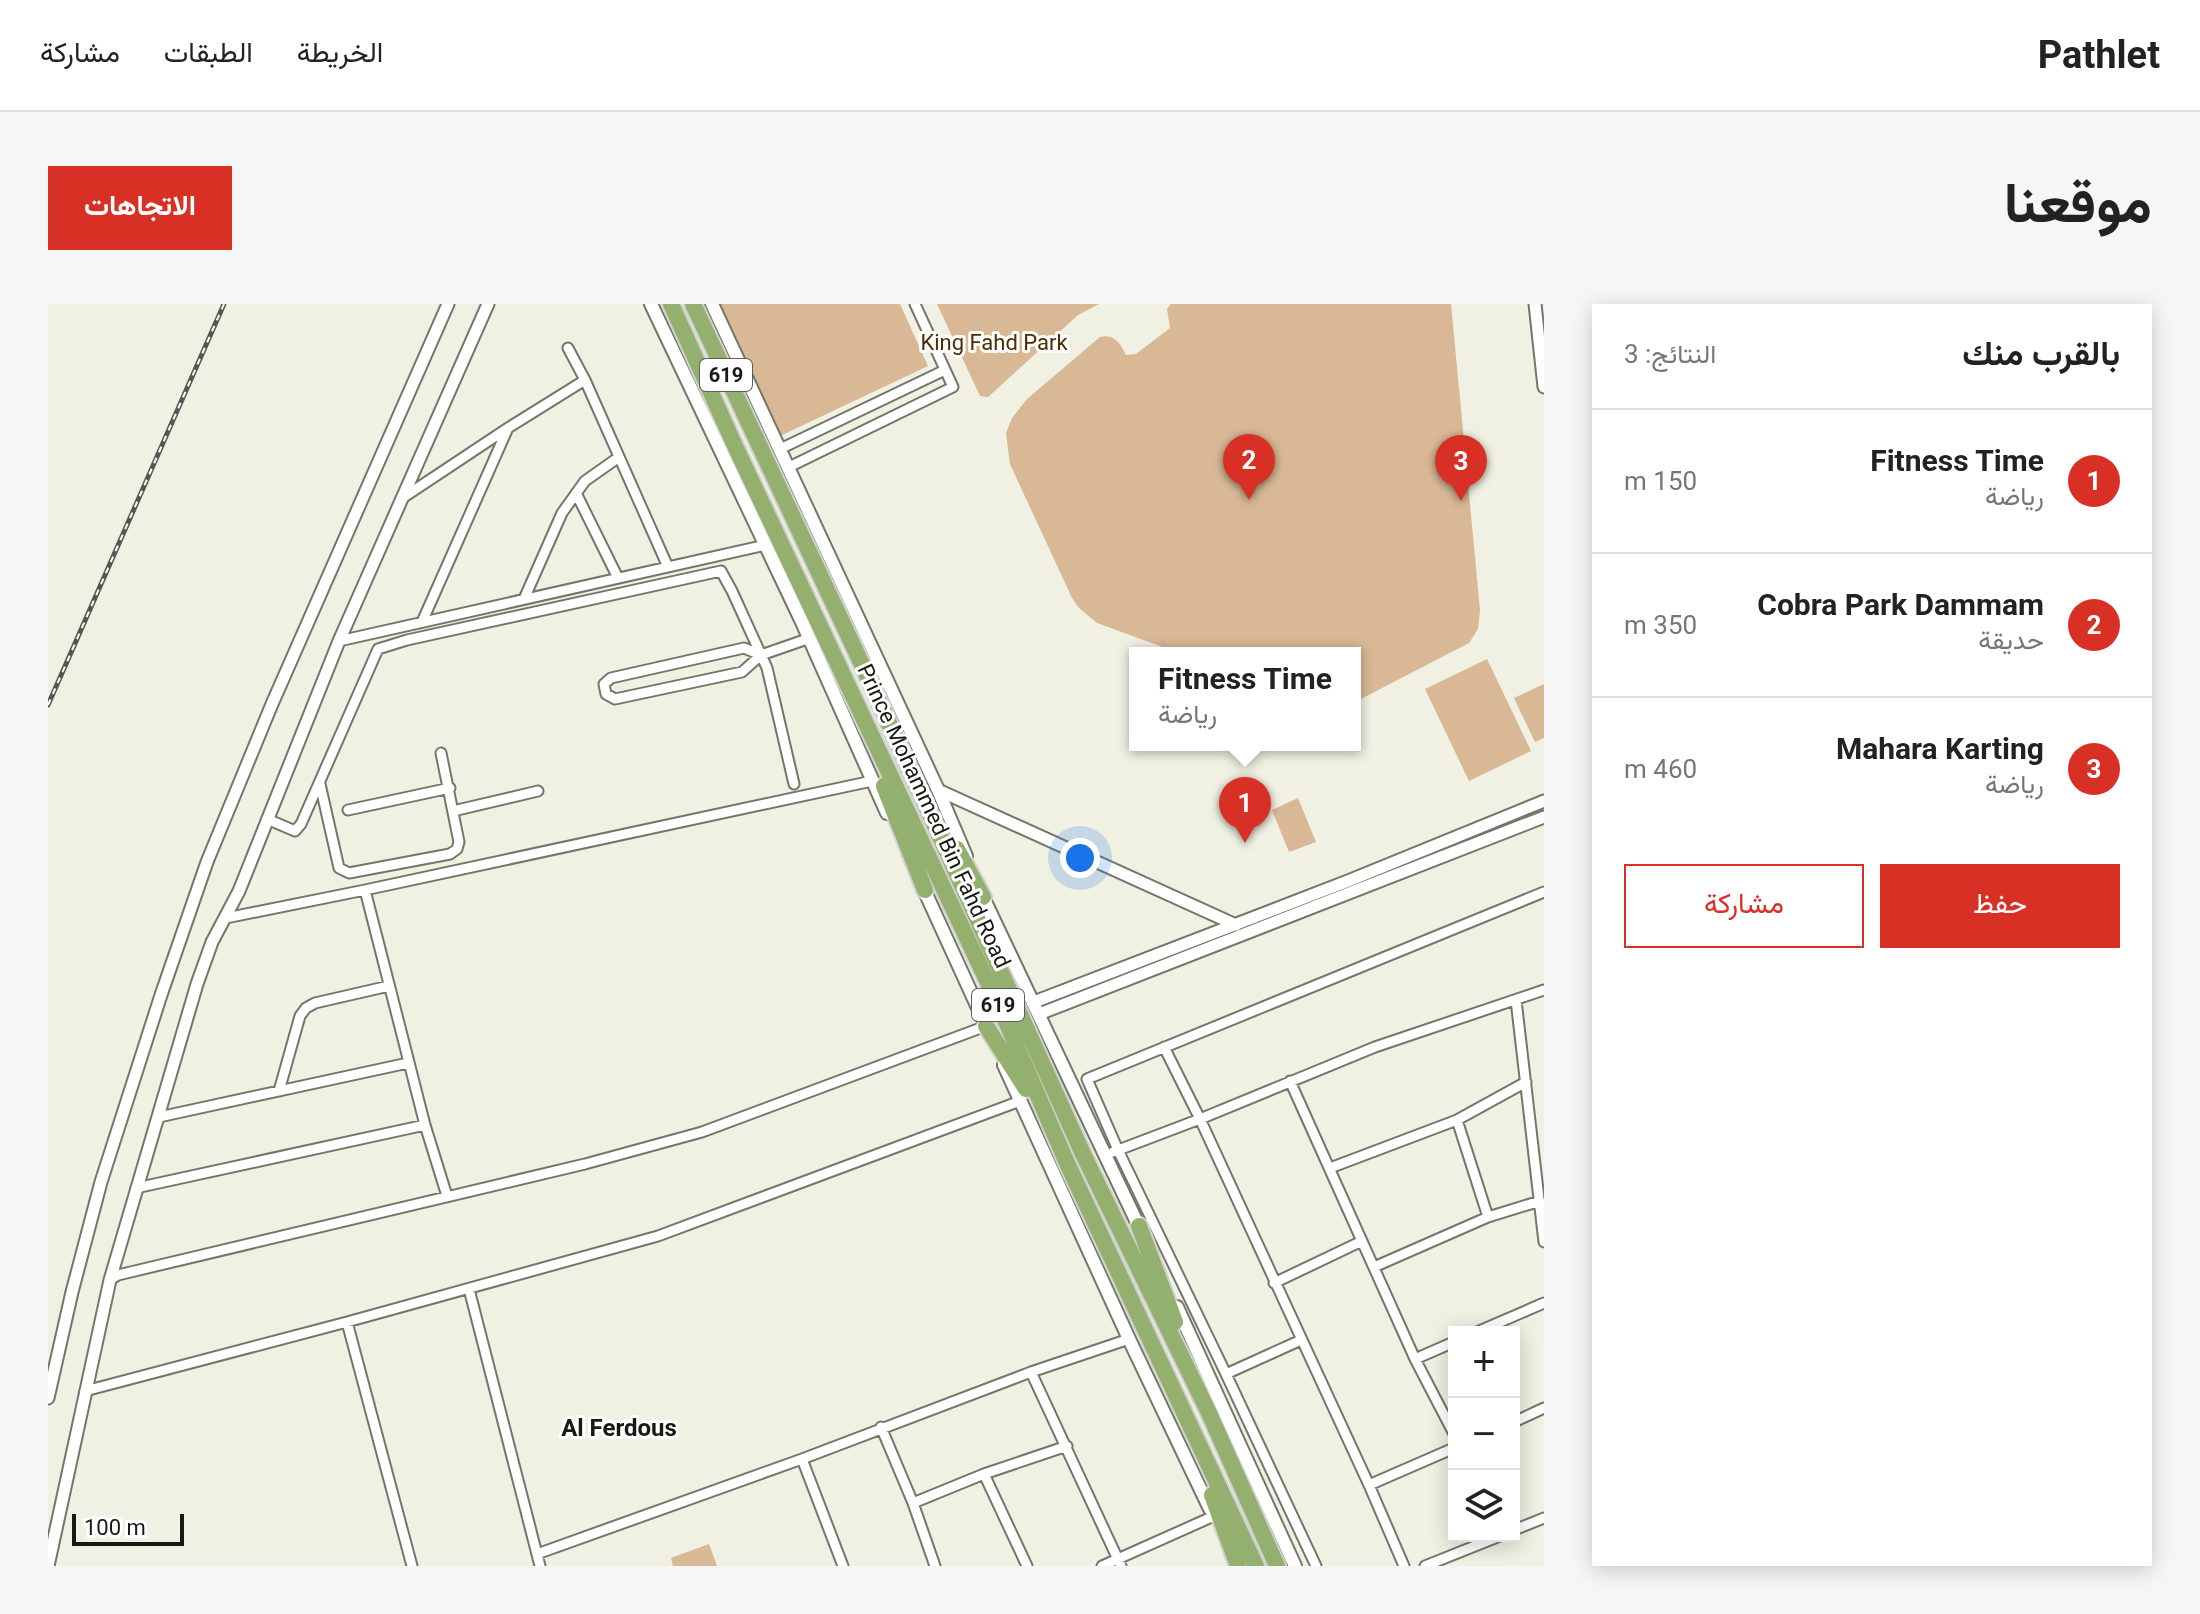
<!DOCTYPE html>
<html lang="ar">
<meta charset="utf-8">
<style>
body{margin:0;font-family:Roboto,Vazirmatn,sans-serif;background:#f6f6f6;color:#222;direction:rtl}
.controls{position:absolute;right:24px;bottom:24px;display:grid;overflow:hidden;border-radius:0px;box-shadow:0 4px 20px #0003}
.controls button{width:72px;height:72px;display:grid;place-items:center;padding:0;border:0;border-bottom:2px solid #e0e0e0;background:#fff;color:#222;font:40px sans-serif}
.scale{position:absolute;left:24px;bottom:20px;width:112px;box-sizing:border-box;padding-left:8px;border:4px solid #181814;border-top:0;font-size:22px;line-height:28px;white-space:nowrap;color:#181814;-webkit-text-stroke:6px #fff;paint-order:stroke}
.you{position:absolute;left:1032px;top:554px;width:28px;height:28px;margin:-20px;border:6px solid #fff;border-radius:50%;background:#1a73e8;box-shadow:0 0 0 12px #1a73e833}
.badge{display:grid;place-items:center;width:52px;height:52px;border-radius:50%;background:#d93025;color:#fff;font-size:26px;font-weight:700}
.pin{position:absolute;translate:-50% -66px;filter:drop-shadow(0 2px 4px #0008)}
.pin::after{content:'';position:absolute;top:42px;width:28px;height:24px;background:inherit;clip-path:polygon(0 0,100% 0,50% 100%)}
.popup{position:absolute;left:1081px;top:343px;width:232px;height:104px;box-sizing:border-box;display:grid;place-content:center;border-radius:0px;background:#fff;filter:drop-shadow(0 2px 6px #0005);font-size:26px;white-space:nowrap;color:#767676}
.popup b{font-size:30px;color:#222}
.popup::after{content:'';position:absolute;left:50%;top:100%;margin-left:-16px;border:16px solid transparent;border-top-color:#fff}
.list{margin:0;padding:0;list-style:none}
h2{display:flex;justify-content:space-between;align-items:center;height:104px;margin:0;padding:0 32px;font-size:34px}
h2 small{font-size:26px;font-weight:400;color:#767676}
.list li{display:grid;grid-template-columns:52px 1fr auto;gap:24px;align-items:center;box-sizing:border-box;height:144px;padding:0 32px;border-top:2px solid #e0e0e0}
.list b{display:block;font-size:30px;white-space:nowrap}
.list p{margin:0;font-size:26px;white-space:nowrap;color:#767676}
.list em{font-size:26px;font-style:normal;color:#767676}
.actions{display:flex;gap:16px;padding:24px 32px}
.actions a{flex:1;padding:18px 0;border:2px solid #d93025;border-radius:0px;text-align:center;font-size:28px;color:#d93025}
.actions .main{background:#d93025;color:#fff}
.icon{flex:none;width:44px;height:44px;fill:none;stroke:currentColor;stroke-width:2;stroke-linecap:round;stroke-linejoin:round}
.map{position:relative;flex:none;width:1496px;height:1262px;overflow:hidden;direction:ltr;border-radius:0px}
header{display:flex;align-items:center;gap:48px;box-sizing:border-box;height:112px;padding:0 40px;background:#fff;border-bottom:2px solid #e0e0e0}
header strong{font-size:38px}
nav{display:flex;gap:44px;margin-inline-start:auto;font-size:28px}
.intro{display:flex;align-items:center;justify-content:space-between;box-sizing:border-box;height:192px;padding:0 48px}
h1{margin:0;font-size:56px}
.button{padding:20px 36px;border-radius:0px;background:#d93025;color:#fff;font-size:28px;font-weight:700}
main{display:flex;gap:48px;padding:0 48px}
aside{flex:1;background:#fff;border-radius:0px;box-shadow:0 4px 20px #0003}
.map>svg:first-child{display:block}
</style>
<header>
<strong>Pathlet</strong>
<nav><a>الخريطة</a><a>الطبقات</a><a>مشاركة</a></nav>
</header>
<div class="intro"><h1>موقعنا</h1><a class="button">الاتجاهات</a></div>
<main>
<aside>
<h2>بالقرب منك<small>النتائج: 3</small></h2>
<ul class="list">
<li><span class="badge">1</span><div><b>Fitness Time</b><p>رياضة</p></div><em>150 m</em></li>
<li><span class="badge">2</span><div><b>Cobra Park Dammam</b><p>حديقة</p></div><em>350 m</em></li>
<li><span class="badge">3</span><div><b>Mahara Karting</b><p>رياضة</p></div><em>460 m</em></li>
</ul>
<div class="actions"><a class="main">حفظ</a><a>مشاركة</a></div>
</aside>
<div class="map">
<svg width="1496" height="1262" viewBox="0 0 1496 1262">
<rect width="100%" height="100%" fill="#f0f0e3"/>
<path fill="#d8b895" d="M670 0H852L880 62 732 132Z
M889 0H1051L1030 11 940 93 932 92Z
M1123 0H1403L1432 306 1430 325 1421 339 1307 398V349H1131L1049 319 1031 304 1024 294 962 160 958 129 964 114 979 95 1052 33C1066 29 1073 40 1078 51L1088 50 1122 24 1119 5Z
M1439 355 1483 447 1421 477 1377 385Z
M1496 380V434L1487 438 1466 394Z
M1250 494 1268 538 1241 548 1224 506Z
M661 1240 669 1262H625L623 1254Z"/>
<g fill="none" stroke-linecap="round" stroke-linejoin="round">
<g stroke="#757569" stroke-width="13">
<path id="minor" d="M520 44 537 76
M732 145 897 66
M741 163 905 83 867 0
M528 189 570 274
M353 195 460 124 537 76 620 263
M476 295 514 209 537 177 571 153
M374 318 460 124
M291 337 718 241
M713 351 694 368 567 395 558 390 556 380 563 374 696 344 713 351 762 334
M272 480 291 564 301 569 402 550 409 545 411 538 393 449
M300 506 402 484
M405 507 490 487
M219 515 247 527 253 520 330 345 359 336 673 267 684 287 719 364 746 480
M317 586 377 821 399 892
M178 614 317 586 824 477
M1468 696 1496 938
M1116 743 1152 815 1321 1181 1356 1262
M1242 777 1367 1055 1406 1130
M231 787 252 712 258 704 267 699 341 682
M111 813 360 759
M1409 816 1440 913
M1065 848 1152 815 1327 743 1496 686
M1282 864 1409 816 1478 778
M88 884 377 821
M1326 963 1440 913 1492 897
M62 976 70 971 537 860 654 828 938 722
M1226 979 1314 937
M421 985 492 1262
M299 1018 364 1262
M1429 1028 1496 999
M1367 1055 1406 1038
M983 1068 1073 1262
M1178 1070 1253 1036
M37 1087 299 1018 610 932 972 797
M1466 1118 1496 1104
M833 1123 865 1199 887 1262
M936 1170 979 1262
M1321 1181 1406 1144
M865 1199 936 1170 1019 1142
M1466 1226 1496 1214
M489 1250 754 1155
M795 1262 754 1155 983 1068 1081 1035
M1054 1262 1166 1212
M1268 1262 1178 1070 1070 846 1039 775 1496 588
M1377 1262 1452 1232"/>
</g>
<g stroke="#757569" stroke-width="15">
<path id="tertiary" d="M1487 0 1496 83
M890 486 1188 621
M986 698 1300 577 1496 497
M991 710 1496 513
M0 1094 24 988 53 878 113 691 159 558 224 400 400 0
M0 1262 62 976 149 680 164 638 191 587 291 337 440 0"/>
</g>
<g stroke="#757569" stroke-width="16">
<path id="secondary" d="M603 0 754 318 839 509
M664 0 890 486 918 552
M873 579 942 730
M932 587 1094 929
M956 761 1081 1035 1162 1205
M1129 1003 1247 1262"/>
</g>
<g stroke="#d1d1d0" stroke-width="20">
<path id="motorway" d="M623 0 687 142 953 706 1019 859 1208 1262
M645 0 825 384 1035 850 1161 1109 1229 1262
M836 482 877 586
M909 545 935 593
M938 722 978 785
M1091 922 1127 1018
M1164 1191 1190 1262"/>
</g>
<use href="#minor" stroke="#fff" stroke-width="9"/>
<use href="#tertiary" stroke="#fff" stroke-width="11"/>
<use href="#secondary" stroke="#fff" stroke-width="12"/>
<use href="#motorway" stroke="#93b06f" stroke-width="16"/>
<g stroke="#565650" stroke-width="5">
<path id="rail" d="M0 401 176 0"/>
</g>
<use href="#rail" stroke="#fff" stroke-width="2" stroke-dasharray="6" stroke-linecap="butt"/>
</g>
<g text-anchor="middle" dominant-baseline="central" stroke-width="6" stroke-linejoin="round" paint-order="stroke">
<g fill="#fff" stroke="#5d5d5a" stroke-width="2">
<rect x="652" y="55" width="52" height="32" rx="6"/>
<rect x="924" y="685" width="52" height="32" rx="6"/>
</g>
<g font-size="20" font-weight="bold" fill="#181814">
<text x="678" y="71">619</text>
<text x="950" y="701">619</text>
</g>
<g font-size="22" fill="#4d2d00" stroke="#fff">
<text x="946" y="38">King Fahd Park</text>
</g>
<g font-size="22" fill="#181814" stroke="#fff">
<text transform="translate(886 512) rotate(65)">Prince Mohammed Bin Fahd Road</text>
</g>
<g font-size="24" font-weight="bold" fill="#181814" stroke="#fff">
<text x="571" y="1124">Al Ferdous</text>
</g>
</g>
</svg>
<div class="controls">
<button>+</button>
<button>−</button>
<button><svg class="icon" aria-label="layers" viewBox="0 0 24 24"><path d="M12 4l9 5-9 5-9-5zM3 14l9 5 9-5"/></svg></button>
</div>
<div class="scale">100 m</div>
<div class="you"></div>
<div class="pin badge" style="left:1197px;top:539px">1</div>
<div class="popup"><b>Fitness Time</b>رياضة</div>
<div class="pin badge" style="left:1201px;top:196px">2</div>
<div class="pin badge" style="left:1413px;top:197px">3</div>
</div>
</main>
